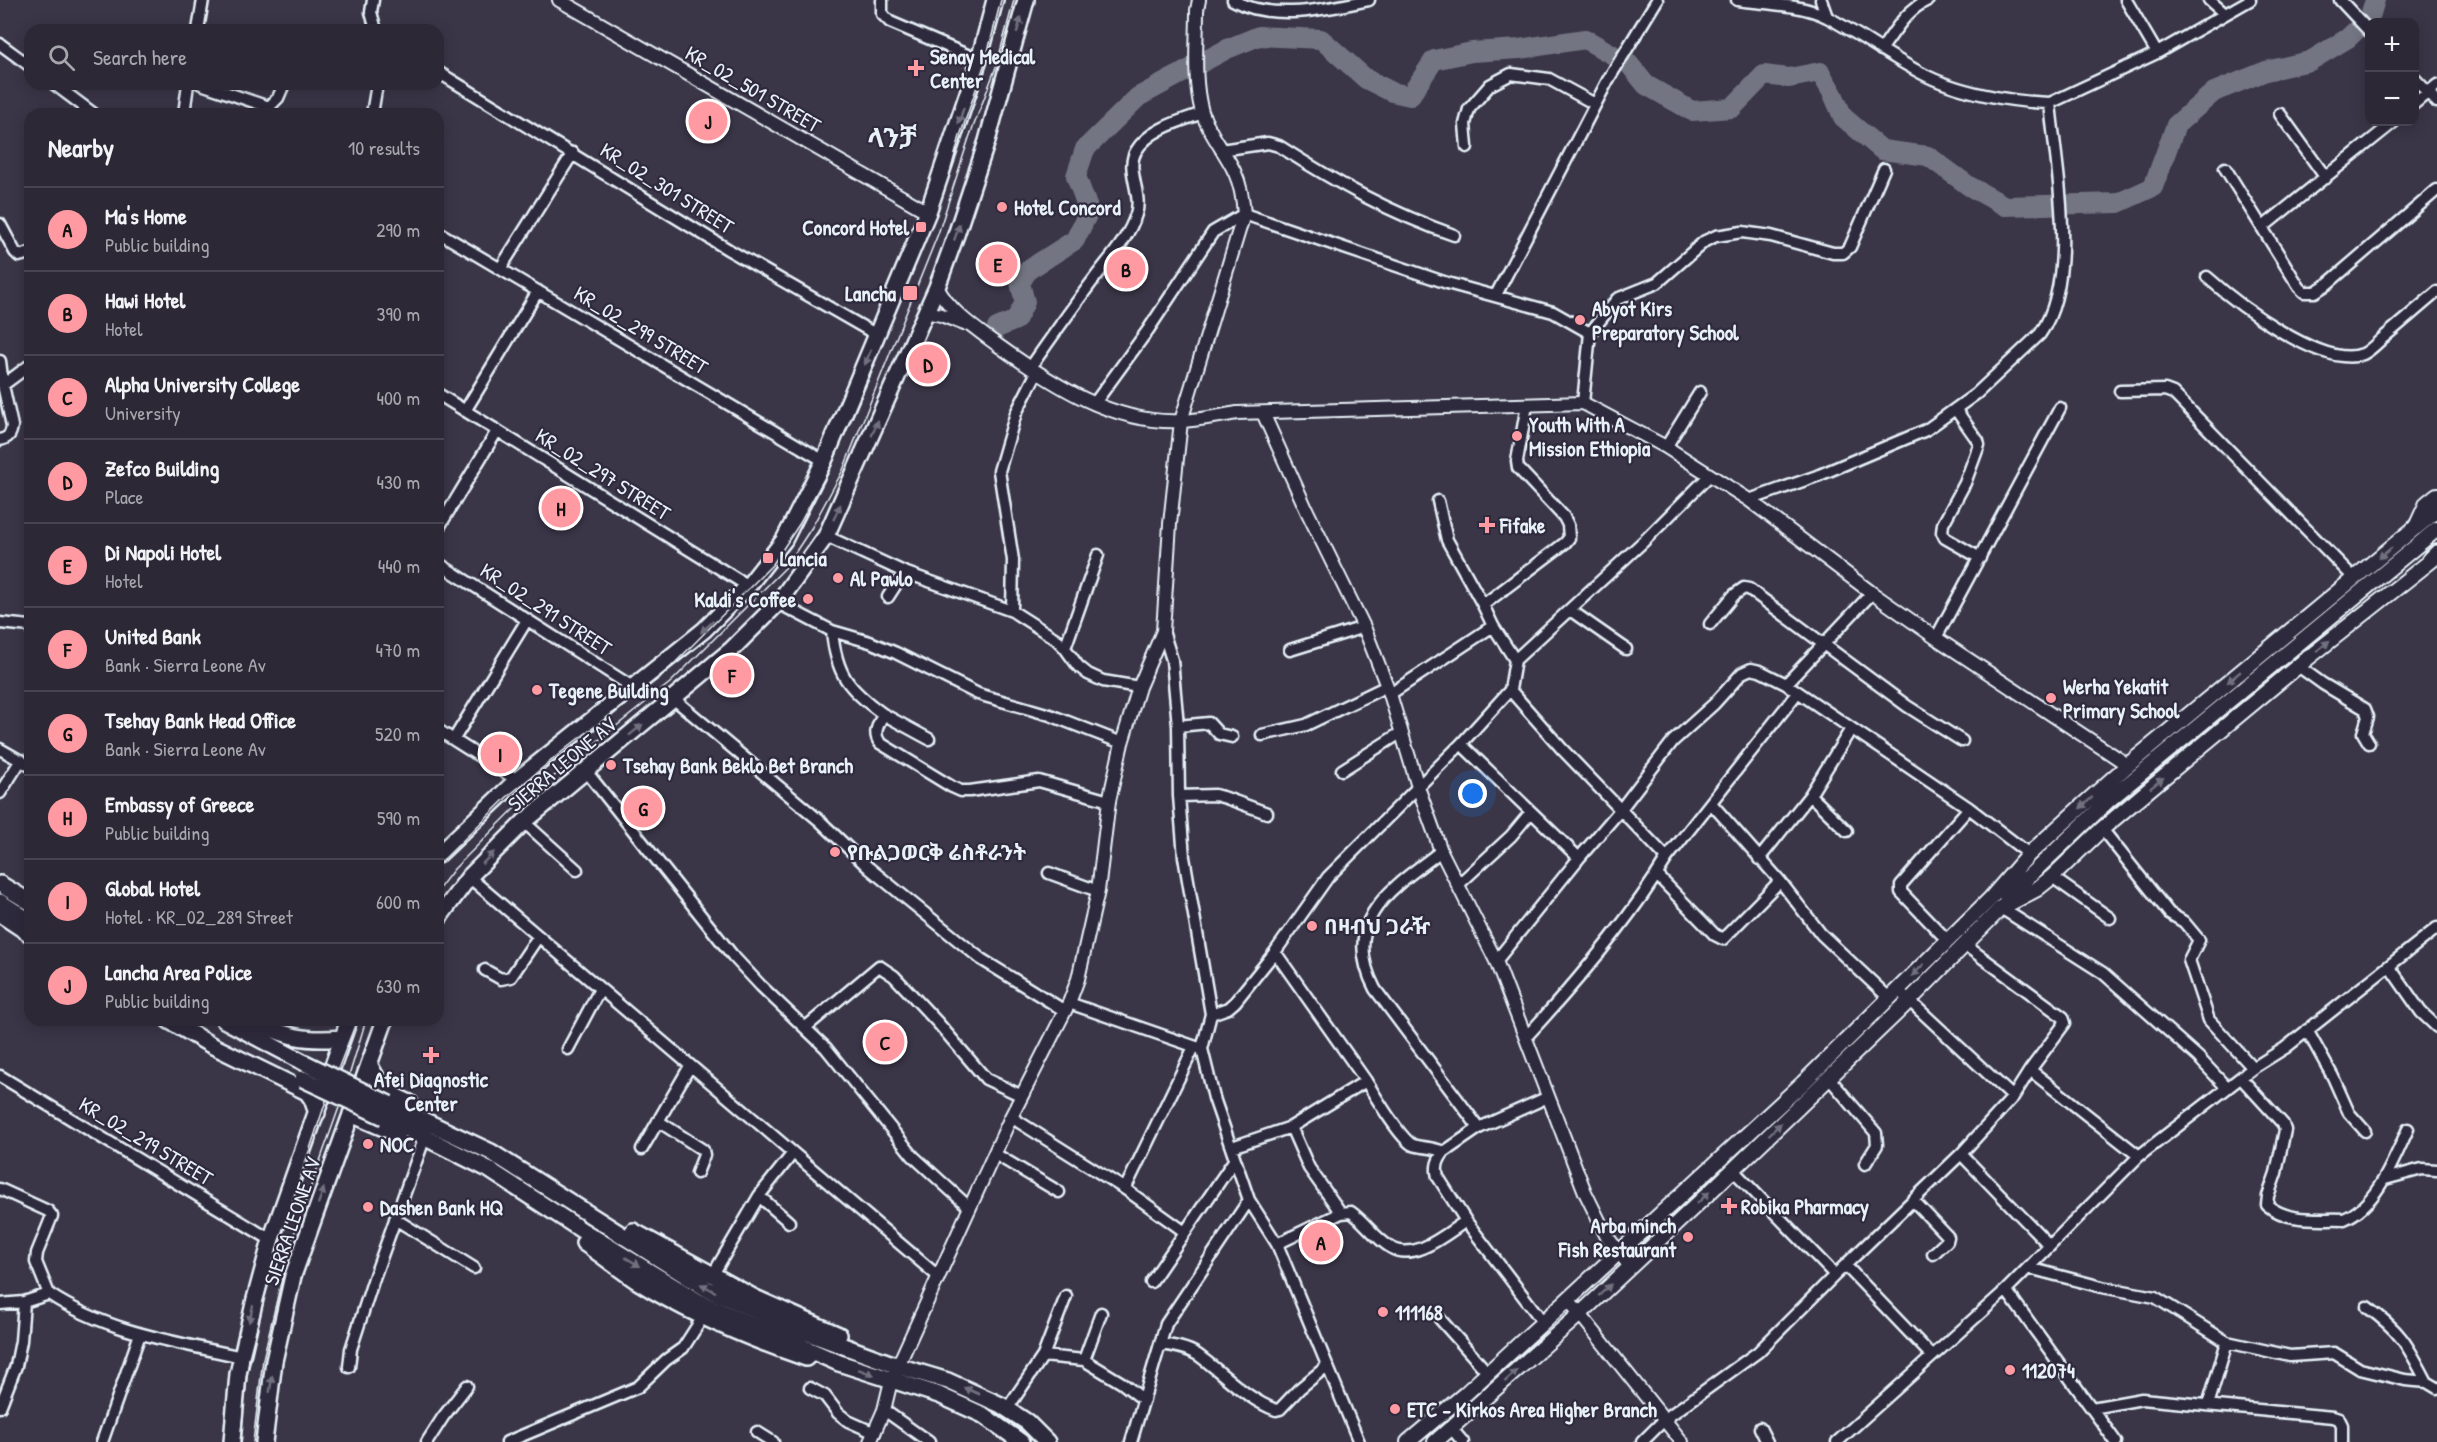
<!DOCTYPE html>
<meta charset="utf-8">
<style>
body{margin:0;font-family:"Patrick Hand","Noto Sans Ethiopic",sans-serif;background:#34303e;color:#f1f3f6}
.controls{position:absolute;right:18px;top:18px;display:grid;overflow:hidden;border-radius:12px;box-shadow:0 3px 15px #0003}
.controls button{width:54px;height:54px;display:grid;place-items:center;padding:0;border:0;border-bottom:2px solid #484451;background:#2c2836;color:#f1f3f6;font:30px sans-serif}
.you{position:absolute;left:1473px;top:794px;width:21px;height:21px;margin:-15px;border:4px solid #fff;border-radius:50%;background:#1a73e8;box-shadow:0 0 0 9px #1a73e833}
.badge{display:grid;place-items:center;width:39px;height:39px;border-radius:50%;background:#ff9aa2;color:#111;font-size:20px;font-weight:700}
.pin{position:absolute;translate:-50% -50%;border:3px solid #fff;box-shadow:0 2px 6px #0006}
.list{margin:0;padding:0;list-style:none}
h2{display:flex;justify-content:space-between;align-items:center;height:78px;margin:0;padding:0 24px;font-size:26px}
h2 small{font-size:20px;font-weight:400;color:#a6a6ad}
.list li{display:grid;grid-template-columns:39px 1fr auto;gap:18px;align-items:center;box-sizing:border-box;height:84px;padding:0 24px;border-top:2px solid #484451}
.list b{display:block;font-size:22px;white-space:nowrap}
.list p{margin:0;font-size:20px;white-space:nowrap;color:#a6a6ad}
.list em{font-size:20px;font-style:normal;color:#a6a6ad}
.icon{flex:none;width:33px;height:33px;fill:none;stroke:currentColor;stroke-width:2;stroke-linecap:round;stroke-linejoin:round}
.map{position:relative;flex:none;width:2437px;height:1442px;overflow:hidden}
.search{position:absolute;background:#2c2836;box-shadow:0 3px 15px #0003;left:24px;top:24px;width:420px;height:66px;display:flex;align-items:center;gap:15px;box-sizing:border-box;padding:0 21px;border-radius:18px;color:#a6a6ad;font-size:22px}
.panel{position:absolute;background:#2c2836;box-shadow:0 3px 15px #0003;left:24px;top:108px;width:420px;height:918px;border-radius:18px}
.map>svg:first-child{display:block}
</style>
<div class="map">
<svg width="2437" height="1442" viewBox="0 0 2437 1442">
<rect width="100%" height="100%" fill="#3a3648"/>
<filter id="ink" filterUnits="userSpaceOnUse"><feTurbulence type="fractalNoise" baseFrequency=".0167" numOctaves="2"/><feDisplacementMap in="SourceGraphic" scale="12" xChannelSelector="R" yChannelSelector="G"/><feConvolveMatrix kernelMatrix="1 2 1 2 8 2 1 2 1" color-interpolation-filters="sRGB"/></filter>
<g filter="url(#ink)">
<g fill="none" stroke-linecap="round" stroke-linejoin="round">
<path stroke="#737482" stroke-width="20" d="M997 328 1016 320 1025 302 1020 283 1028 270 1075 240 1089 211 1076 176 1085 149 1138 97 1227 49 1259 36 1321 39 1366 79 1392 92 1410 96 1434 60 1472 52 1519 49 1585 39 1629 64 1646 85 1692 111 1732 108 1764 75 1789 78 1820 72 1833 94 1843 117 1882 150 1928 156 1969 186 2005 206 2118 203 2153 187 2176 125 2214 92 2266 71 2310 61 2348 38 2370 17 2375 0"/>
<g stroke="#e8f1f8" stroke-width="15">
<path id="minor" d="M373 0 371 12 376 30
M882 0V14L890 22 979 60
M1233 0C1271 22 1328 9 1369 0
M1737 0C1766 4 1801 4 1827 17 1859 34 1889 56 1921 73 1956 92 2011 102 2050 103
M1821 0 1827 17
M2126 0 2157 53
M2209 0 2225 14
M2340 0 2370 32
M198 30 203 0
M0 44 30 66
M1881 50C1895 31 1906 10 1928 0
M438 72 729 250 877 335
M2414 78 2437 102
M54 84 94 114
M201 84 269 107 278 98 284 84
M2414 104 2437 85
M184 114 188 84
M372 114 377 84
M2280 114 2326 178
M1467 147 1465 124 1469 109 1490 85 1511 74 1549 79 1595 104
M1221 150 1268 143 1279 146C1335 182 1390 213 1454 235
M2225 168 2299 287 2304 292H2315L2326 285 2437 190
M0 224 15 252 19 256 30 253
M2263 227 2394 122
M438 232 824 461
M500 269 573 153
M2207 277C2236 303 2323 370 2363 354 2370 351 2378 342 2384 337 2402 322 2419 307 2437 292
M1496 295 1608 80 1657 0
M1590 333 1617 299 1657 283 1705 241 1716 236 1742 232 1771 236 1833 253H1843L1850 247 1884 169
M0 361 3 385 12 426C11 435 8 438 0 440
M1030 368C1051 338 1072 308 1094 279 1109 259 1129 238 1136 214 1143 194 1125 169 1136 151 1149 129 1180 121 1203 113
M3 385 30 365
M2120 391 2165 390 2173 393 2354 578
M438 394 748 586
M1094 404 1148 330 1213 232 1244 214 1447 283 1553 312 1590 333 1583 403
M1956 410 1978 441 1979 445 1965 483 1943 524 1942 532 1945 538 1980 558
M465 411 538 291
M1666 447 1700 392
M1749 500 1817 476 1926 430 1976 394 2040 334C2079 278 2056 168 2050 103L2157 53 2250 0
M1438 501 1447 540 1483 605 1565 543 1569 538 1568 525 1564 517 1518 468 1517 461 1527 405
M438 529 497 431
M826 536 904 572 1012 611 1056 639 1065 648 1078 666 1088 674 1103 681 1139 687
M438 563 634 688
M888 597 904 572
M778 603 832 631 870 642 896 653 978 694 1050 715 1122 743
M1483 605 1493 626 1515 660 1510 690 1562 749 1667 858
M1570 610 1626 649
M1012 611 1013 560 999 471 1016 413 1037 372
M0 623 30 626
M1710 624 1734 595 1744 588 1749 589 1907 706 1962 741
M832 631C836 674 848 689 883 714 879 724 872 733 880 743L952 787 961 791H970L1039 781 1109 801
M1163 631 1172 660 1178 726 1179 796 1184 857 1211 1014 1202 1049 1214 1098 1249 1200 1277 1244 1359 1442
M1936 638 2060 408
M1065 648 1098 555
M1290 650 1364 627
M1515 660 1644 541 1710 475
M2298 666 2323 684 2365 709 2368 717 2363 733 2369 743
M1786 684 1872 593
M1390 694 1493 626
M674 699 820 821 869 868 944 929 981 959 1065 1011
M883 714 929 739
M1178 726 1209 723 1219 734 1232 737
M438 730 517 780
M1262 735 1306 725 1387 686
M454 739 527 620
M1461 744 1510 690
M0 749 30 766
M1342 770 1402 732
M586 771 733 956 761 986 826 1048 913 1156 970 1208
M0 793 21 760
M1810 795 1847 831
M1179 796 1215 795 1226 798 1267 813
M1711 803 1780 881 1821 934 1890 999
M524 822 577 870
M2102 829 2169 913 2184 922 2199 940 2189 960 2209 1020 2253 1068
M1441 851C1392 888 1339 920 1375 989L1479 1128 1548 1097
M1759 859 1810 795 1851 729
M1049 873 1098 891
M1657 875 1715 935 1723 939 1780 881
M469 877 939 1277
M2052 877 2110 918
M1459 884 1511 836 1531 812
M2001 908 2103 973 2198 1057 2227 1088
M1947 940 1901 892V885L1969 808
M1965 945 2063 1017 2065 1023 2030 1070
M1275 952 1366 1081 1291 1127
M1496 961 1579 858 1621 809 1673 741 1714 704 1742 673 1751 669 1760 671 1786 684 1969 808 2029 854
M2389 966 2421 1012 2437 1027
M485 970 501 979 511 977 538 937
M1898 990 2013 1097
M1069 1003 1199 1048
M1211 1014 1228 1008 1235 1002 1275 952 1328 877 1461 744 1579 858
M806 1027 879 966 894 976 938 1023 986 1079 1022 1096
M2307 1030 2333 1077 2349 1113 2365 1131
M1526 1037C1575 984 1630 919 1667 858L1798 692
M568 1049 600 989
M0 1076 271 1240
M1829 1078 1876 1133 1877 1145 1865 1164
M2241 1078 2283 1124 2285 1130 2276 1173 2268 1196 2267 1205C2288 1223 2319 1218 2344 1219 2377 1206 2394 1159 2408 1129
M1366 1081C1374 1094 1401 1140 1413 1145 1422 1148 1433 1147 1444 1152 1438 1160 1435 1166 1438 1177L1466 1221
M1011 1117 1125 1189 1194 1047
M658 1121 703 1150 704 1155 697 1173
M1232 1147 1291 1127 1309 1168 1341 1213 1351 1212C1365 1222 1375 1238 1390 1247 1414 1263 1447 1233 1466 1221L1543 1322
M642 1149 690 1066
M1444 1152 1479 1128
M995 1154 1059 1192
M1961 1154 2050 1246
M1733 1170 1835 1275 1961 1154 2013 1097 2030 1070 2139 1156
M2385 1179 2422 1169 2437 1170
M0 1189 48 1211 52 1216 37 1253 36 1262 49 1294
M1125 1189 1185 1232
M759 1196 789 1222
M1913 1200 1948 1237 1947 1241 1933 1254
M395 1219 474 1268
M1277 1244 1341 1213
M1846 1266 1932 1356
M2029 1268 2102 1287 2155 1297 2227 1342 2290 1356 2334 1353 2360 1369 2405 1380 2427 1382 2437 1388
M712 1276 759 1196 793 1153
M1151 1282 1235 1159
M2006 1290 2116 1442
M0 1304 24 1302 49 1294C106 1332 176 1342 242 1357
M2367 1307C2401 1331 2408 1346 2427 1382
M1440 1319 1488 1373
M1161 1344C1174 1346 1187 1348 1198 1355 1223 1373 1246 1399 1276 1410L1280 1409 1299 1389 1327 1366
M1043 1356 1084 1360 1122 1383 1144 1400
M1084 1360 1101 1313
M349 1367 351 1349 374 1278 422 1145
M810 1388 825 1396 838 1413 848 1421 875 1433
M2208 1405 2227 1342
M0 1407 16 1366 21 1341 24 1302
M2092 1408 2142 1399 2333 1417 2339 1419 2342 1425V1442
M1007 1409 1043 1356 1066 1296
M884 1410 929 1442
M1760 1428 1767 1442
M1452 1429 1463 1442
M757 1432 773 1442
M102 1442 140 1334
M427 1442 443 1417 467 1386
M507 1442 638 1387 666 1360 683 1348 703 1317
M1131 1442 1166 1324 1249 1200
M1642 1442 1665 1419 1758 1352 1835 1275
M1837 1442 2006 1290 2139 1156 2253 1068 2285 1048 2437 928"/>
</g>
<g stroke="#e8f1f8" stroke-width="16">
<path id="tertiary" d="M559 0 928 212
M937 287C950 312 976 329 999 346 1052 384 1114 425 1182 421 1200 420 1219 416 1237 413L1583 403 1666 447 1749 500 1872 593 1936 638 2128 765
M925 312 941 315 964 324
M1263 413 1307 511 1364 627 1390 694 1418 787 1441 851 1496 961 1585 1192 1606 1235 1630 1267
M1568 1299 1682 1442
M870 1442 884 1410 891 1381 1011 1117 1069 1003 1078 979 1098 891 1109 801 1122 743 1139 687 1163 631 1170 524 1181 421 1244 214C1243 200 1241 186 1235 173 1226 152 1209 135 1202 112 1193 80 1197 43 1197 10L1199 0"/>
</g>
<g stroke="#e8f1f8" stroke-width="18">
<path id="secondary" d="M2028 877 2110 799 2437 529
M2001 892 2028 877 2006 902
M1408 1442 1465 1394 1803 1083 1990 899 2029 854 2083 805 2128 765 2416 527 2427 503 2437 495
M1435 1442 1580 1314 1710 1192 1909 1001 2001 908 2037 889 2052 877 2102 829 2152 787 2298 666 2437 556"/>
</g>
<g stroke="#e8f1f8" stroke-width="20">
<path id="primary" d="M2416 527 2437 510
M2430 560 2437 553
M438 855 517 780 704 630 748 586 784 540 824 461 928 212 979 60 995 0
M0 884 30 902
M0 902 30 921
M0 914 30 934
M438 919 469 877 524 822 731 650 778 603 826 536 937 287 956 235 987 141 1026 0
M168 1020 211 1045 307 1092 312 1099 317 1113
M224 1020 305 1063
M250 1020C286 1036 303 1042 342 1038
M369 1064 384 1091 410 1103
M389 1104 491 1152 707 1289 805 1332 898 1366 948 1381 1001 1405 1027 1422 1047 1442
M351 1114 398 1134
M384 1117 488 1169 583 1231 699 1302 839 1363 939 1395 983 1415 1021 1442
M633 1231 755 1298 839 1335
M584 1243C602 1255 619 1269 637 1281 690 1314 747 1338 806 1358
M232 1442 238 1374 255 1299 271 1240 349 1020
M264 1442 274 1361 293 1276 385 1020"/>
</g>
<use href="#minor" stroke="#2f2a3d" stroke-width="10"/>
<use href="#tertiary" stroke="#2f2a3d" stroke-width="12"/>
<use href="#secondary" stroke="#2f2a3d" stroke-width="14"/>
<use href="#primary" stroke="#2f2a3d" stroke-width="15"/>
<path stroke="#e8f1f8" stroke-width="1.5" d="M950 173 960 136 985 63 1001 0
M438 865 507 797 574 742 661 677 773 564 800 523 831 466 875 365
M438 890 454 869 517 806 671 682 785 568 812 527 843 470 938 234 969 138 996 67 1014 0
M240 1442 249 1358 278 1244 328 1095 357 1020
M253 1442 263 1359 289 1248 342 1099 366 1020"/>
<g stroke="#e8f1f8" stroke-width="20" stroke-linecap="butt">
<path id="primary-bridge" d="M305 1063 389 1104
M303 1079 384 1117"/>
</g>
<use href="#primary-bridge" stroke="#2f2a3d" stroke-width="15"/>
</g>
<defs><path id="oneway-solid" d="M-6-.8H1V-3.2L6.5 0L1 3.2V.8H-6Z" transform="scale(1.5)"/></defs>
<g fill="#70707e">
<use href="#oneway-solid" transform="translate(1019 25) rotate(-74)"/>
<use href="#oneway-solid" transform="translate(961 116) rotate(108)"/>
<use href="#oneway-solid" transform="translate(957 232) rotate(-71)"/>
<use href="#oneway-solid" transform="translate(868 357) rotate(112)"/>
<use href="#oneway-solid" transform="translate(875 428) rotate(-67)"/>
<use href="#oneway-solid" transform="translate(837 512) rotate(-65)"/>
<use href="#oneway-solid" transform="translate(2385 553) rotate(141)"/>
<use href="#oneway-solid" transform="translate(707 627) rotate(138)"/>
<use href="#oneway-solid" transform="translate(2323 646) rotate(-39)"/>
<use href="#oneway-solid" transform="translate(2234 677) rotate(140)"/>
<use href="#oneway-solid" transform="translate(636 730) rotate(-39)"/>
<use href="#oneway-solid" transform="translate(2157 783) rotate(-39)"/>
<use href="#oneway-solid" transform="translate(2086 803) rotate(138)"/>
<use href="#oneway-solid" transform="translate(488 858) rotate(-45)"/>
<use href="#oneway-solid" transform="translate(1918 970) rotate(134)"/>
<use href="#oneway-solid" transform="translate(1775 1129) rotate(-44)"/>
<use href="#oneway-solid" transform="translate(321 1196) rotate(-70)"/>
<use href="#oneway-solid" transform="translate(1703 1198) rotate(-43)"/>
<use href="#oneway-solid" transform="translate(633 1262) rotate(31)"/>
<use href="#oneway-solid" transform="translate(708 1288) rotate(-152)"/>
<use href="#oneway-solid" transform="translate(1605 1290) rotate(-43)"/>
<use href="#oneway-solid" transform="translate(251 1314) rotate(103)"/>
<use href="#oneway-solid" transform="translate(866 1372) rotate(20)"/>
<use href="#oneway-solid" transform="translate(1511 1376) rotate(-42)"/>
<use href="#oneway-solid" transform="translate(271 1384) rotate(-81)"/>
<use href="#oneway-solid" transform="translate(972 1391) rotate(-156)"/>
</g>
</g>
<g fill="#ff9aa2" stroke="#2f2a3d" stroke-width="2">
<path d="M913 59h6v6h6v6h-6v6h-6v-6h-6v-6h6z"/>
<circle cx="1002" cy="207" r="6"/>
<rect x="915" y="221" width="12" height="12" rx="3"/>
<rect x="902" y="285" width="16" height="16" rx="3"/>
<circle cx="1580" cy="320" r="6"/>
<circle cx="1517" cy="436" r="6"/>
<path d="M1484 516h6v6h6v6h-6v6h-6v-6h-6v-6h6z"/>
<rect x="762" y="552" width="12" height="12" rx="3"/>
<circle cx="838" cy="578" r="6"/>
<circle cx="808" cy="599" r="6"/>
<circle cx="537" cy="690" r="6"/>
<circle cx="2051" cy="698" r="6"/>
<circle cx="611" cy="765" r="6"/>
<circle cx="835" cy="852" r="6"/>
<circle cx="1312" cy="926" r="6"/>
<path d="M428 1046h6v6h6v6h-6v6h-6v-6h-6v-6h6z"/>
<circle cx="368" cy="1144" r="6"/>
<path d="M1726 1197h6v6h6v6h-6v6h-6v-6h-6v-6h6z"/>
<circle cx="368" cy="1207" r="6"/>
<circle cx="1688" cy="1237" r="6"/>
<circle cx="1383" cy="1312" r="6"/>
<circle cx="2010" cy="1370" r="6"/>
<circle cx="1395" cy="1409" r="6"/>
</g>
<g text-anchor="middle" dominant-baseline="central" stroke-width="4.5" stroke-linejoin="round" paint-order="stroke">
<g font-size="21" font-weight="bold" fill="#e8f1f8" stroke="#2f2a3d" text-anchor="start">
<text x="930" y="56">Senay Medical<tspan x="930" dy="24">Center</tspan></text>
<text x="1014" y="207">Hotel Concord</text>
<text x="909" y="227" text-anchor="end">Concord Hotel</text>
<text x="896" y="293" text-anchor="end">Lancha</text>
<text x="1592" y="308">Abyot Kirs<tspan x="1592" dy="24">Preparatory School</tspan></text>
<text x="1529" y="424">Youth With A<tspan x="1529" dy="24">Mission Ethiopia</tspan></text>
<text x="1500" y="525">Fifake</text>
<text x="780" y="558">Lancia</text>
<text x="850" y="578">Al Pawlo</text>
<text x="796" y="599" text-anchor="end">Kaldi's Coffee</text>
<text x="2063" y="686">Werha Yekatit<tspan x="2063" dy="24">Primary School</tspan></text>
<text x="549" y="690">Tegene Building</text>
<text x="623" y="765">Tsehay Bank Beklo Bet Branch</text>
<text x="847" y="852">የቡልጋወርቅ ሬስቶራንት</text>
<text x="1324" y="926">በዛብህ ጋራዥ</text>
<text x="431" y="1079" text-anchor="middle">Afei Diagnostic<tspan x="431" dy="24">Center</tspan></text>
<text x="380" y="1144">NOC</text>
<text x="1741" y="1206">Robika Pharmacy</text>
<text x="380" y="1207">Dashen Bank HQ</text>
<text x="1676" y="1225" text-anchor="end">Arba minch<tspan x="1676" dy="24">Fish Restaurant</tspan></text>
<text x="1395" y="1312">111168</text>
<text x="2022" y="1370">112074</text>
<text x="1407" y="1409">ETC - Kirkos Area Higher Branch</text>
</g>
<g font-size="21" fill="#e8f1f8" stroke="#2f2a3d">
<text transform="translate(753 89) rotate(30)">KR_02_501 STREET</text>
<text transform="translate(667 188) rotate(32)">KR_02_301 STREET</text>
<text transform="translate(641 330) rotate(31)">KR_02_299 STREET</text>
<text transform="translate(603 474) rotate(32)">KR_02_297 STREET</text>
<text transform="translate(546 609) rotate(33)">KR_02_291 STREET</text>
<text transform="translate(562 764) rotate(-40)">SIERRA LEONE AV</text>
<text transform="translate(146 1141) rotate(31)">KR_02_219 STREET</text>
<text transform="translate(292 1221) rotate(-71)">SIERRA LEONE AV</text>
</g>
<g font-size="27" font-weight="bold" fill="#e8f1f8" stroke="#2f2a3d">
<text x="892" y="137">ላንቻ</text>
</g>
</g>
</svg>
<div class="controls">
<button>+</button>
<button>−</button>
</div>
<div class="you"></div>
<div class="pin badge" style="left:1321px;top:1242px">A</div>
<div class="pin badge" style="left:1126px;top:269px">B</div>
<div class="pin badge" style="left:885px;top:1042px">C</div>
<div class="pin badge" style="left:928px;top:364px">D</div>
<div class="pin badge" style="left:998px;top:264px">E</div>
<div class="pin badge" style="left:732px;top:675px">F</div>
<div class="pin badge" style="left:643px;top:808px">G</div>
<div class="pin badge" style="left:561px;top:508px">H</div>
<div class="pin badge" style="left:500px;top:754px">I</div>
<div class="pin badge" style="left:708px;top:121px">J</div>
<div class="search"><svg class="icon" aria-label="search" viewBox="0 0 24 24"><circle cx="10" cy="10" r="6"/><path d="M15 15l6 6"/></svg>Search here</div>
<section class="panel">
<h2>Nearby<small>10 results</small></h2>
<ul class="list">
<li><span class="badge">A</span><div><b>Ma's Home</b><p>Public building</p></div><em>290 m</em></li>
<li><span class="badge">B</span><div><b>Hawi Hotel</b><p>Hotel</p></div><em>390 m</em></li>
<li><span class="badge">C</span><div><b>Alpha University College</b><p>University</p></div><em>400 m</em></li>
<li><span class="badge">D</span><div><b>Zefco Building</b><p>Place</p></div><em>430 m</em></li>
<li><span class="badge">E</span><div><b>Di Napoli Hotel</b><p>Hotel</p></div><em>440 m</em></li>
<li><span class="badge">F</span><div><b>United Bank</b><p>Bank · Sierra Leone Av</p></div><em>470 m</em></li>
<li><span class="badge">G</span><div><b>Tsehay Bank Head Office</b><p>Bank · Sierra Leone Av</p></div><em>520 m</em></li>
<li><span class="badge">H</span><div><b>Embassy of Greece</b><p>Public building</p></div><em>590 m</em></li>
<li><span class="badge">I</span><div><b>Global Hotel</b><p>Hotel · KR_02_289 Street</p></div><em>600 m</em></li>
<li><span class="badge">J</span><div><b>Lancha Area Police</b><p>Public building</p></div><em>630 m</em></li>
</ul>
</section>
</div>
